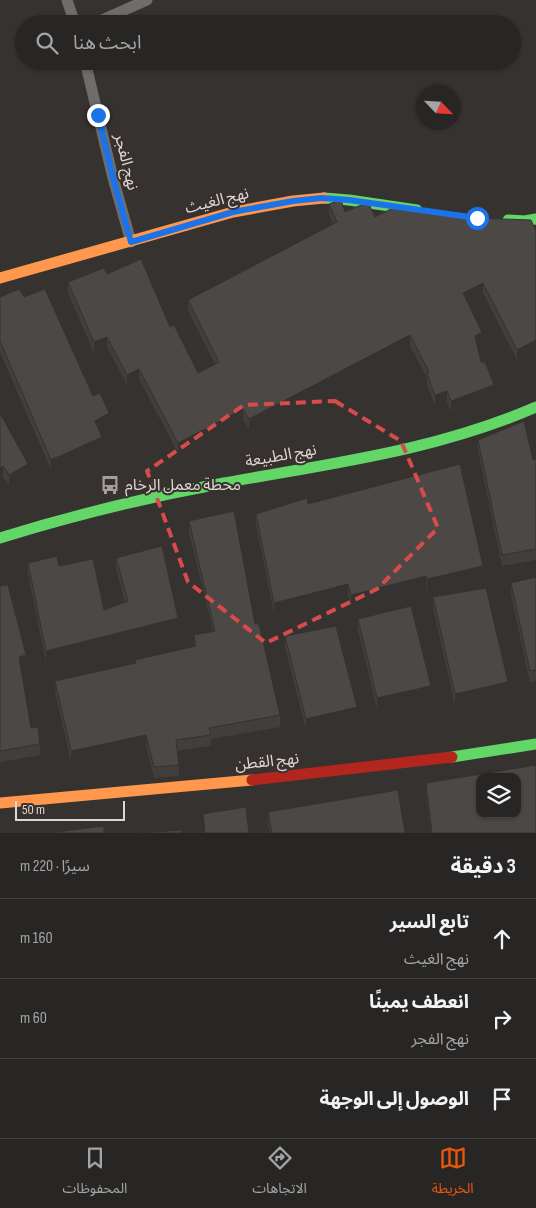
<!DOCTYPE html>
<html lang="ar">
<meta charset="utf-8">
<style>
body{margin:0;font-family:"Sofia Sans Condensed","Noto Sans Arabic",sans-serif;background:#343231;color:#f1f3f6;direction:rtl}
.controls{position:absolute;right:15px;bottom:15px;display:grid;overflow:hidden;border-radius:10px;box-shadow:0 1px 4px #0004}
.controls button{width:45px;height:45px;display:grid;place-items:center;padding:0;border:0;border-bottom:1px solid #444341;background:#282624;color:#f1f3f6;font:25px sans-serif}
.compass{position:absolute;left:416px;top:85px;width:45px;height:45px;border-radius:50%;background:#282624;box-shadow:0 1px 4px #0004;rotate:115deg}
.scale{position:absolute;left:15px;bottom:12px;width:110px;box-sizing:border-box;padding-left:5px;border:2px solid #ddd7d5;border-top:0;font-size:14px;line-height:18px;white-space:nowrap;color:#ddd7d5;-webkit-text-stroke:4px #39312d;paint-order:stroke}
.stop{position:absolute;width:15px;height:15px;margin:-11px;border:4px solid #1a73e8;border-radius:50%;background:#fff}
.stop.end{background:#1a73e8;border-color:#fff;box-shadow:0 1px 5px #0008}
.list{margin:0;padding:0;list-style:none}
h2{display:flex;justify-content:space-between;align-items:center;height:65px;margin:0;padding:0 20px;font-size:21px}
h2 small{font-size:16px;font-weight:400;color:#a5a5a6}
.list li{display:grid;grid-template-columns:32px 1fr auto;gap:15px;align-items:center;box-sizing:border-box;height:80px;padding:0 20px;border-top:1px solid #444341}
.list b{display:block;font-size:19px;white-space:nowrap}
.list p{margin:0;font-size:16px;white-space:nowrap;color:#a5a5a6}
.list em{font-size:16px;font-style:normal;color:#a5a5a6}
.icon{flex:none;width:28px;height:28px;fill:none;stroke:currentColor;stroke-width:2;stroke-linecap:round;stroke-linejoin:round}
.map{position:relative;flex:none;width:536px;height:833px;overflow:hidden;direction:ltr}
.search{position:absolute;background:#282624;box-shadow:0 1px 4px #0004;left:15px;right:15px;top:15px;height:55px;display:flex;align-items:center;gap:12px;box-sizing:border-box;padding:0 18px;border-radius:28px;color:#a5a5a6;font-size:19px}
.sheet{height:305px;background:#282624}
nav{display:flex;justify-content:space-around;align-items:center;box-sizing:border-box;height:70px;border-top:1px solid #444341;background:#282624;font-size:14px;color:#a5a5a6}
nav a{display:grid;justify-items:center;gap:2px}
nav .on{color:#ea580c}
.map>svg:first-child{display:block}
</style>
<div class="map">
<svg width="536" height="833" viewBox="0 0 536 833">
<rect width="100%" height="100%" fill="#363230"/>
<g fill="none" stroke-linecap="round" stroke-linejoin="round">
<path stroke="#6f6d6c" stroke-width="11" d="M67 0 75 24
M93 24 147 0
M85 61 113 178 131 242"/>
<path stroke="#63d668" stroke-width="11" d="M324 198 349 200 417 210
M508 220 525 221 536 219
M0 538C74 515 148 497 224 483 332 463 434 451 536 407
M452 757 536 744"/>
<path stroke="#ff974d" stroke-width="11" d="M0 278 233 212 293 201 324 198
M0 803 252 780"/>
<path stroke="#b3261e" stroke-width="11" d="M252 780 452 757"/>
</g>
<path fill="#413e3c" d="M329 204 345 212 375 217 536 231V350L517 360 483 293 467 301 482 343 477 345 481 362 494 396 451 412 447 402 435 406 427 385V378L410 346 249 430 243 419 178 453 139 379 127 385 107 347 94 353 68 293V282L107 274 170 327 198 373 215 364 188 311V300L333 224 329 215Z
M0 297H24L93 396 109 424 98 429 102 447 51 470 0 352Z
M0 413 28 475 9 486 3 477Z
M478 440 533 460 536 458V560L502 566 478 451Z
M308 504 483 577 427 591 426 587 351 606 348 595 274 614 256 525V514Z
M189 521 255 624 280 715V727L211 739V746L177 751 179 765V776L154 778 146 746 71 762 55 692V681L135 663V660L194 646V635L213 631 189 532Z
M116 558 178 629 46 662 28 574V563L59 566 104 610 125 602 116 569Z
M536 577V681L530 682 511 595V583Z
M0 586 26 666 21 667 31 728 40 744V755L0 762Z
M433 597 508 693 455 705 433 608Z
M358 619 431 697 377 709 358 630Z
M285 636 357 718 306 730 285 647Z
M426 783 536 833H431L426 794Z
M268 812 405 833H270L268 823Z"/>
<path fill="#353231" d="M483 283V293L463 303V293Z
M482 332V343L475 346V336Z
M410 335V346L249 430V419Z
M107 337V347L94 353V342Z
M536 340V350L517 360V350Z
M139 369V379L127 385V375Z
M494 385V396L451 412V401Z
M447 391V402L435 406V395Z
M243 409V419L178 453V443Z
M109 413V424L95 431V421Z
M102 437V447L51 470V460Z
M28 464V475L9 486V475Z
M3 466V477L0 479V468Z
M483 566V577L427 591V579Z
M426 576V587L351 606V595Z
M348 584V595L274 614V603Z
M178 618V629L46 662V651Z
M26 655V666L19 668V657Z
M508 682V693L455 705V694Z
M431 686V697L377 709V698Z
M357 707V718L306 730V719Z
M146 735V746L71 762V751Z"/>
<path fill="#4c4846" stroke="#353231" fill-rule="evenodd" d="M341 200 345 212 368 202 375 217 397 206 476 218 531 220 536 231V340L517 350 483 283 463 293 482 332 475 336 481 362H485L494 385 451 401 447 391 435 395 427 374 429 372 410 335 249 419 243 409 178 443 139 369 127 375 107 337 94 342 68 282 104 268 107 274 141 259 170 327 174 325 198 373 219 362 188 300 337 222 329 204Z
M19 289 24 297 45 289 93 396 100 393 109 413 95 421 102 437 51 460 0 341V297Z
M0 413 28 464 9 475 3 466 0 468Z
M524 421 533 460 536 458V549L502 555 478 440Z
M460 464 483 566 427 579 426 576 351 595 348 584 274 603 256 514 307 498 308 504Z
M234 511 255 624H259L280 715 209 728 211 735 176 740 179 765 154 767 146 735 71 751 55 681 136 663 135 660 196 646 194 635 215 631 189 521Z
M162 546 178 618 46 651 28 563 57 556 59 566 93 559 104 610 128 601 116 558Z
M536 577V670L530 671 511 583Z
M8 585 26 655 19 657 31 728 38 727 40 744 0 751V586Z
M486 588 508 682 455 694 433 597Z
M411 606 431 686 377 698 358 619Z
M336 626 357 707 306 719 285 636Z
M536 765V833H432L426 783ZM480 777H517V814H480Z
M398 790 405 833H272L268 812Z
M246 807 249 833H205L203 814Z
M104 826V833H49Z
M181 830 182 833H140Z"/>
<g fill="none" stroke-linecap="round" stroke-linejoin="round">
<path stroke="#1a73e8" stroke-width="6" d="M98 115 113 178 131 242 233 212 293 201 322 198 349 200 477 218"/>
</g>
<path fill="none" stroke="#d74b4b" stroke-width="4" stroke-dasharray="10 6" stroke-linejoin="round" d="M335 401 401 441 438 528 377 589 266 643 188 582 147 471 244 405Z"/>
<defs>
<g id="bus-bare" transform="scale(1.5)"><path d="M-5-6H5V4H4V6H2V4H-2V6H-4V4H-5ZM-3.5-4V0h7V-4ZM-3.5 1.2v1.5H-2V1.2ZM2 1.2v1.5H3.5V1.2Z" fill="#a39d9b" stroke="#39312d" stroke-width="2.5" paint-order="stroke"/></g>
</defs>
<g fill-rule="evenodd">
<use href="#bus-bare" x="110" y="485"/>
</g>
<g text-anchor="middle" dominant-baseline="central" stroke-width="4" stroke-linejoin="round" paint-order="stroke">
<g font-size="16" fill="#ddd7d5" stroke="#39312d">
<text transform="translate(126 162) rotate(76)">نهج الفجر</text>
<text transform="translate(217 201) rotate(-14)">نهج الغيث</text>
<text transform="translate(281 456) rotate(-10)">نهج الطبيعة</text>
<text transform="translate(267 762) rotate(-6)">نهج القطن</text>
</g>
<g font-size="16" fill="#ddd7d5" stroke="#39312d" text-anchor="start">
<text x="125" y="485">محطة معمل الرخام</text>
</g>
</g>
</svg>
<div class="controls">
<button><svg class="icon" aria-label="layers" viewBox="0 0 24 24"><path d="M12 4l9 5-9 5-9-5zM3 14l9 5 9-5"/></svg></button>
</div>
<svg class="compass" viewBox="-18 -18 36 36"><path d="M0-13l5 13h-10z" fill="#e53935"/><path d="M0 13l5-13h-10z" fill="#a5a5a6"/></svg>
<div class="scale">50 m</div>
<div class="stop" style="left:477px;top:218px"></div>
<div class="stop end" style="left:98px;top:115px"></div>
<div class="search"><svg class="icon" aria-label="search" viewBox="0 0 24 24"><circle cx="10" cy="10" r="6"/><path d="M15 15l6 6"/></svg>ابحث هنا</div>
</div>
<section class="sheet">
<h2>3 دقيقة<small>سيرًا · 220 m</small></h2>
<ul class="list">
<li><svg class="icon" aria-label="ahead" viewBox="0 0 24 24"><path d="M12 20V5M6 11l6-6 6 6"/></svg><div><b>تابع السير</b><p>نهج الغيث</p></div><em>160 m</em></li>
<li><svg class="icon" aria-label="right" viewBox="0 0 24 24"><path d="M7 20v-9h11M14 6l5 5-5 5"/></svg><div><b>انعطف يمينًا</b><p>نهج الفجر</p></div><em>60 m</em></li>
<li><svg class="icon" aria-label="arrive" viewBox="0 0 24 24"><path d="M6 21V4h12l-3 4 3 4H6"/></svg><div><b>الوصول إلى الوجهة</b></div></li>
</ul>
</section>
<nav>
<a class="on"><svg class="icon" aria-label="map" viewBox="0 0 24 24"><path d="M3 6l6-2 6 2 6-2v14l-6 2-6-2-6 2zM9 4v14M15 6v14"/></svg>الخريطة</a>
<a><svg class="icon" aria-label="directions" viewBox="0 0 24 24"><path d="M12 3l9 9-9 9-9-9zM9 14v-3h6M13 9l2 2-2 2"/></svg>الاتجاهات</a>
<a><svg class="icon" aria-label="saved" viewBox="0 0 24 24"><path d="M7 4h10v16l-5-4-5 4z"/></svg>المحفوظات</a>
</nav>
